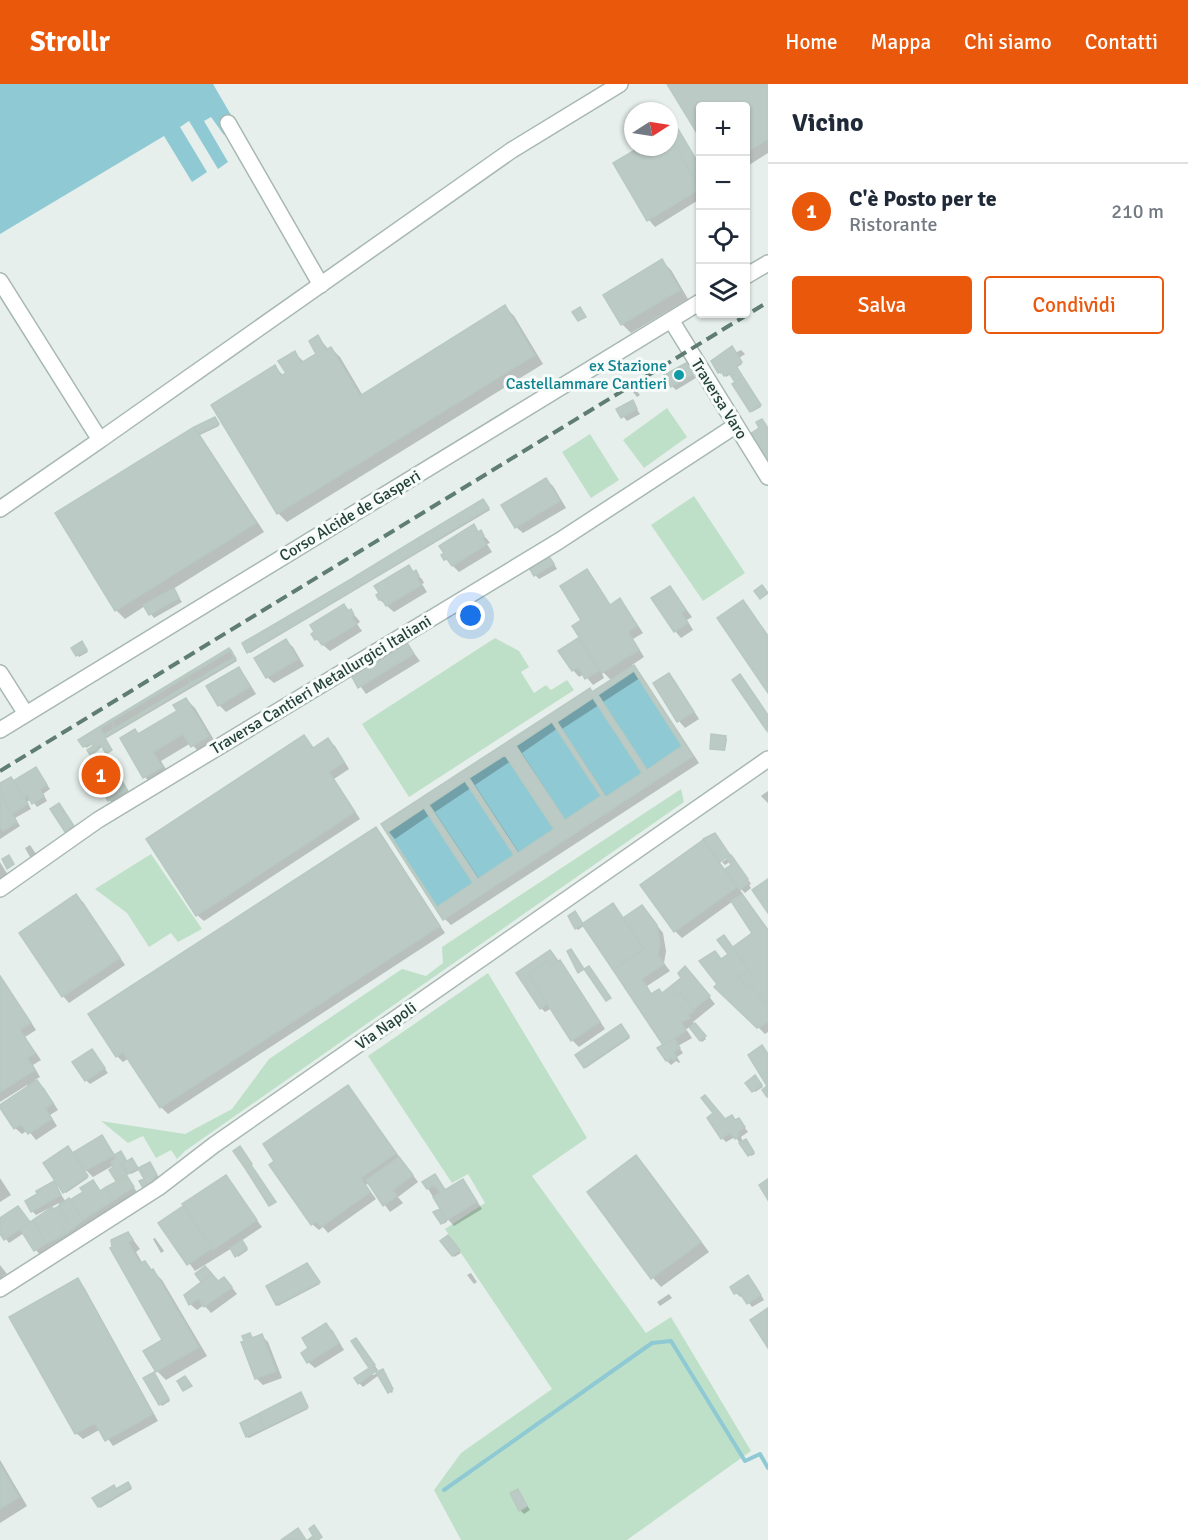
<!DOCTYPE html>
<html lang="it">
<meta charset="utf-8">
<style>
body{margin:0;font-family:Signika,sans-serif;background:#f6f6f7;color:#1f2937}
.controls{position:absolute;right:18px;top:18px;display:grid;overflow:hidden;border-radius:6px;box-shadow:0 2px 4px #0004}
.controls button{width:54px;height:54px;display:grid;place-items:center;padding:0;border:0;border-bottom:2px solid #e0e1e3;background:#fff;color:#1f2937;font:30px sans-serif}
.compass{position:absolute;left:624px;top:18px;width:54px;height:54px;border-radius:50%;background:#fff;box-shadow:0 2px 4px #0004;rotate:78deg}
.you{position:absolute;left:471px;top:532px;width:21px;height:21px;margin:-15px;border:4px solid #fff;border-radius:50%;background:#1a73e8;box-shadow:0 0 0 9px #1a73e833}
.badge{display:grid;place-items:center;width:39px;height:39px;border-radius:50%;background:#ea580c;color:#fff;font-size:20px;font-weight:700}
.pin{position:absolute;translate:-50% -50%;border:3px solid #fff;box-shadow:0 2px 6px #0006}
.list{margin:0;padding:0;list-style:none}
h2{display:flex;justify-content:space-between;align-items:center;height:78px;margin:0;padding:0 24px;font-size:26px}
h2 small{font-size:20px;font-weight:400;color:#747a83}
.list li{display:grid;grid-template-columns:39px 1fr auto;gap:18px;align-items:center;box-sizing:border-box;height:96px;padding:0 24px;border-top:2px solid #e0e1e3}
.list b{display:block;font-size:22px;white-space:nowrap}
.list p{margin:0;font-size:20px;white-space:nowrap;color:#747a83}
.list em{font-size:20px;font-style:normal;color:#747a83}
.actions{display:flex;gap:12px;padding:18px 24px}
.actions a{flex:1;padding:14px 0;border:2px solid #ea580c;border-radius:6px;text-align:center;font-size:21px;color:#ea580c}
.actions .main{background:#ea580c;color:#fff}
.icon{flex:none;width:33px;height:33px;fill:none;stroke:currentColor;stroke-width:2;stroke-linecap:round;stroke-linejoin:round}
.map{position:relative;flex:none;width:768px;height:1456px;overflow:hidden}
header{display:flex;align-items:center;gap:36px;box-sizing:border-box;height:84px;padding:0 30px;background:#ea580c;color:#fff}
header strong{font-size:28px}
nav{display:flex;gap:33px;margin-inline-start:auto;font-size:21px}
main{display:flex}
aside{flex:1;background:#fff}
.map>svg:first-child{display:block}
</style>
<header>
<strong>Strollr</strong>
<nav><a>Home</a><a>Mappa</a><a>Chi siamo</a><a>Contatti</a></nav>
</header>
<main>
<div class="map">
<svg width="768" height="1456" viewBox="0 0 768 1456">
<rect width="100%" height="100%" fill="#e6efeb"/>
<path fill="#bfe0c8" d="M667 324 687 353 644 384 623 356Z
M590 350 619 396 591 414 562 368Z
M694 412 745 489 703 517 651 441Z
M495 554 519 567 529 583 521 588 534 609 546 601 551 606 567 596 574 606 409 713 362 640Z
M681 705 684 718 185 1067 177 1075 171 1066 156 1074 143 1052 128 1059 101 1037 185 1050 232 1025 269 975 402 885 426 892 443 879 442 863Z
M151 770 202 845 178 858 171 849 149 863 127 829 95 805Z
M488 889 587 1054 532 1092 646 1249 671 1233 751 1367 627 1456H461L434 1406 461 1369 552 1305 445 1145 485 1119 468 1090 452 1099 368 972Z"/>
<path fill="#8ec9d4" d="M0 0H213L238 43 224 51 211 33 204 37 228 78 218 85 189 37 180 43 207 88 192 98 164 52 0 150Z
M634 587 682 662 647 686 598 611Z
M593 614 642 689 606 713 557 638Z
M552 638 601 712 565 736 516 662Z
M505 671 554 745 518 769 469 694Z
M465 697 514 771 478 795 429 721Z
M424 724 473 799 437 823 388 748Z"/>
<path fill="#0003" fill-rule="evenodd" d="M668 0H768V69L746 83V22H700V51Z
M679 48 700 83V115L655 143 649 136 615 80 643 63H669V52Z
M662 177 671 186 688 215 631 249 622 240 605 212Z
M505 223 514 232 543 280 287 438 278 429 275 283 284 292 288 290 295 269 304 278 318 270V253L329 266 331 264 340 273 363 312Z
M741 266 745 270 739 274 742 280 736 284 761 323 752 328 731 290 726 293 723 288 720 290 719 288 735 269Z
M686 281 696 294 676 306 672 302Z
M656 297 660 302 657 304 653 299Z
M636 306 640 311 637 313 633 308Z
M632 318 640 330 627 337 618 326Z
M216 336 219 342 200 351 264 448 173 505 182 518 154 534 145 522 125 535 116 526 57 430Z
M546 396 553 402 566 424 523 449 516 443Z
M485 418 490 426 250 569 249 568Z
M473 442 487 455 490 459 487 460 492 468 459 488 446 475Z
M552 476 557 485 539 495 535 491Z
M408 483 422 495 424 499 422 500 427 508 394 528 380 516Z
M587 487 593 494 611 522 620 516 626 523 643 549 633 555 644 573 632 581 640 589 699 679 451 841 445 835 475 799 430 731 395 755 383 741 612 597 600 585 604 594 593 601 584 590 579 593 573 586 577 556 588 566 583 536ZM640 594 685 663 648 687 603 618ZM599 621 644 689 607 713 562 645ZM558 644 603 713 566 737 522 669ZM511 677 556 746 520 770 475 701ZM471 704 516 772 480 796 435 728Z
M670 504 692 533 687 536 693 546 681 554 675 547Z
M743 518 768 551V606Z
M344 521 357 534 360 538 357 540 362 547 330 567 316 555Z
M286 557 293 563 304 582 274 599 267 593Z
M406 559 420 577 366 610 353 592Z
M84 561 88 568 79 573 73 565Z
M230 567 237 577 105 655 103 662 92 671 91 670 95 662 93 660 86 664 80 656Z
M238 585 245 592 256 610 226 628 219 621 208 603Z
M669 590 675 597 699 635 685 644 679 637 655 600Z
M186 615 195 624 217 661 201 671 191 659 161 677 170 692 153 702 145 693 139 652 179 627Z
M304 653 314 665 328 656 335 662 349 685 334 695 360 735 204 837 197 831Z
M725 653 727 655 725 667 711 664Z
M108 676 114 682 132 713 116 722 109 716Z
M36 685 50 705 43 710 47 717 37 723 31 715 27 718 31 725 15 734 20 742 0 755V701L14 698Z
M768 707V719L761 712Z
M375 745 382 751 445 849 168 1030 161 1023 129 974 123 978 117 972Z
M719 755 729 770 719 778 725 787 733 781 731 777 725 781 722 778 731 772 751 800 749 801 751 804 745 809 740 804 739 805 743 810 741 811 768 845V948L765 950 739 924 722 876 730 871 724 853 734 864 754 849 733 817 682 854 675 847 703 758 711 767Z
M30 761 36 770 30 773 25 764Z
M0 778 11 796 0 804Z
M76 812 83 818 125 881 69 919 63 912Z
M613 821 624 835 648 830 663 849 666 867 664 879 670 887 647 902 652 911 663 910 692 891 715 920 693 938 706 955 702 958 691 943 686 945 692 954 678 962 683 969 677 973 680 978 679 979 676 977 671 981 667 977 665 961 585 841 578 846 576 844 575 829 583 841Z
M554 872 566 885 605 945 579 963 572 956 552 924 545 928 541 924 518 889Z
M0 891 36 946 25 953 41 976 33 981 40 993 35 996 44 1004 58 1026 50 1031 57 1042 36 1056 28 1046 22 1050 15 1044 28 1004 27 1001 0 1018Z
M622 943 630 954 586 984 585 983Z
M95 971 108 989 90 1000 86 996Z
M754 993 763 1003 755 1008 747 999Z
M348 1003 418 1098 398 1113 403 1119 390 1128 369 1099 366 1101 376 1115 328 1149 323 1143 319 1146 312 1140Z
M715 1029 725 1037 742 1040 748 1048 741 1053 743 1058H747L755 1070 751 1072 735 1053 726 1058 722 1054 709 1034Z
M102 1053 116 1072 122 1070 127 1079 134 1077 139 1086 131 1090 123 1084 127 1092 126 1093 137 1108 118 1120 120 1123 90 1142 87 1139 84 1143 54 1165 52 1163 39 1170 24 1149 9 1159 0 1147V1136L22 1128 30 1139 61 1122 59 1119 36 1131 32 1127 53 1099 66 1118H71L85 1109 93 1098 102 1108 118 1097 114 1081 93 1093 86 1086Z
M69 1066 88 1094 66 1109 65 1108Z
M636 1073 645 1082 709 1168 661 1203 653 1194 589 1108Z
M153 1084 160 1096 148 1107 144 1103 146 1096Z
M435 1092 447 1107 463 1097 469 1104 482 1125 454 1142 445 1132 447 1138 443 1140 439 1126 444 1131 424 1098Z
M225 1093 262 1143 241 1157 248 1166 238 1173 232 1164 195 1187 161 1140Z
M0 1094 11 1111 0 1118Z
M128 1149 140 1165 136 1168 143 1180 145 1179 162 1196 207 1272 166 1296 157 1287 164 1257 113 1164Z
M447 1153 461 1169 454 1173 442 1157Z
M155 1154 164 1167 161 1169 153 1155Z
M0 1181 7 1190 3 1192 10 1203 0 1210Z
M308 1182 320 1200 278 1222 277 1220Z
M205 1184 218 1198 230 1201 237 1210 211 1229 204 1221 197 1226 190 1220 203 1198 197 1190Z
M471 1189 477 1198 474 1200 467 1191Z
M78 1196 84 1203 158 1337 113 1362 101 1345 83 1355 76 1349Z
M752 1197 764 1216 752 1223 743 1211 740 1213 732 1204Z
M669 1210 672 1214 660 1222 657 1218Z
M326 1241 333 1247 344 1266 315 1284 308 1278 310 1265Z
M250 1250 254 1255 262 1252 268 1258 282 1294 263 1301 256 1294Z
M356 1256 378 1286 372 1290 373 1291 382 1287 384 1289 393 1308 391 1309 379 1291 363 1303 359 1299 371 1284Z
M155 1291 170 1317 162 1322 160 1320Z
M302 1312 308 1325 249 1354 247 1353 242 1340Z
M0 1376 27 1422 0 1439Z
M129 1401 132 1405 100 1424 99 1422Z
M518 1407 530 1426 524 1430 520 1426Z"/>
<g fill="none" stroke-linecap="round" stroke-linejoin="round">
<path stroke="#8ec9d4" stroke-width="4" d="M444 1406 652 1259 671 1257 745 1377 760 1370 768 1384"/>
</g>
<path fill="#bbcac4" stroke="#b8c9c2" stroke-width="1.5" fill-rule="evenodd" d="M667 0H768V55L746 69V22H700V54Z
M678 45 700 82V104L669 52Z
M669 52 700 105 647 137 613 79 640 63H669Z
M662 175 680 206 621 241 603 211Z
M505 221 535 271 277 430 211 321 275 281 281 292 286 289 278 277 295 267 301 279 316 270 309 257 318 251 326 266 331 263 360 312Z
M580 223 586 233 578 237 572 228Z
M732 262 742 278 736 282 743 293 735 298 729 289 724 292 721 287 718 289 711 277Z
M686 279 693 290 671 303 664 291Z
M743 293 761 321 750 328 732 300Z
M633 316 637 325 621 334 616 325Z
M215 333 219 340 198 350 194 343Z
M762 335 768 344V388L750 350 759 344 756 338Z
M194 343 256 439 115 527 55 429Z
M546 394 560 417 515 444 501 421Z
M483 415 489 424 423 464 418 454Z
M474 440 478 448 481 446 484 452 482 453 486 461 452 482 447 475 444 476 441 471 444 469 439 462Z
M418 454 423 464 357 504 351 495Z
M548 471 554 480 534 492 528 482Z
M409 481 413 488 416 486 419 492 417 494 421 501 386 522 382 515 379 516 376 511 379 509 374 502Z
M587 485 610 521 620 514 637 542 628 548 639 566 602 589 572 542 581 536 560 502Z
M351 495 357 504 291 543 285 534Z
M762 501 768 509 760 515 754 507Z
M670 502 686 526 681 529 688 539 674 548 651 514Z
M174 504 179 514 149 531 143 521Z
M743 516 768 552V609L717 534Z
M344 520 348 527 351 525 354 531 352 533 357 540 322 561 317 554 315 556 311 550 314 548 310 541Z
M285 534 291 543 247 569 242 559Z
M578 554 599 587 585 595 578 583 572 587 558 567Z
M286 555 298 575 266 594 254 574Z
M82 557 87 566 76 572 71 564Z
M406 557 414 570 358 604 351 591Z
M229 564 235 573 114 645 112 635Z
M231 566 236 575 192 601 187 592Z
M634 581 693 672 443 836 381 740 590 604 592 608ZM634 587 682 662 647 686 598 611ZM593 614 642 689 606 713 557 638ZM552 638 601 712 565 736 516 662ZM505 671 554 745 518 769 469 694ZM465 697 514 771 478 795 429 721ZM424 724 473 799 437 823 388 748Z
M239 583 250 603 218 622 206 602Z
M669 589 694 628 677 638 653 599Z
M740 590 768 631 767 647 732 596Z
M187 592 192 601 105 653 100 644Z
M186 614 209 652 191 663 183 650 153 668 162 683 143 694 120 654 135 645 138 650 177 627 173 621Z
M112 635 114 645 103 651 112 666 106 670 101 661 96 663 98 666 90 671 87 666 93 662 91 659 83 663 78 656Z
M711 650 726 652 724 666 710 665Z
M304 651 313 664 328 654 344 678 329 688 355 728 196 832 146 755Z
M108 674 127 706 108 717 90 685Z
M36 683 47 701 40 705 44 712 32 720 27 711 24 714 13 697Z
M11 693 28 720 12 730 0 710V699Z
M0 710 17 738 3 747 0 743Z
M59 719 74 742 65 748 50 725Z
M376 743 440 842 160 1024 123 968 116 973 88 930Z
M715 749 730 771 720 778 703 755Z
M703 756 737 803 674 848 640 801Z
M9 771 14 780 7 785 2 775Z
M731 771 748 795 746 796 748 799 740 806 725 785 731 781 727 774Z
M768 795V829L752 806Z
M76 810 120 874 62 913 19 849Z
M742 810 768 846V922L749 901 748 902 738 893 749 886 733 863 752 849 731 817Z
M613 819 644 865 613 886 582 840Z
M642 821 657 841 660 860 658 871 664 880 642 895 651 910 659 905 662 909 671 902 677 912 681 909 694 927 688 931 690 934 681 938 686 947 663 961 613 886 644 865 623 834Z
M575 827 583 840 575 845 568 832Z
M724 851 749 886 738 893 748 902 749 901 768 922V938L757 944 714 903 717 900 699 877 715 867 721 875 728 870 717 856Z
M571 865 584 885 578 889 567 867Z
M550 866 558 877 551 882 548 876 528 890 547 920 540 925 516 889Z
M548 876 551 882 560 876 600 938 571 957 528 890Z
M589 882 611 914 606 917 584 885Z
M685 882 710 912 693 926 681 909 677 912 671 902 681 894 678 889Z
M0 892 31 939 20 946 35 969 27 974 35 986 0 1008Z
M695 939 706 952 700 957 689 943Z
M621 940 629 952 584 984 575 971Z
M674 954 680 964 674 968 677 974 673 976 672 974 666 977 657 964Z
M762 961 768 970V1012L767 1013 762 1006 767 1002 748 971Z
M92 965 105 984 85 997 72 978Z
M755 991 762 1001 752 1008 745 999Z
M37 996 53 1019 45 1024 52 1035 28 1050 21 1040 14 1045 0 1024V1021Z
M348 1001 396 1069 361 1094 370 1108 321 1143 316 1137 311 1141 269 1081 274 1077 263 1060Z
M705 1011 725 1035 732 1031 735 1036 739 1034 745 1043 738 1048 739 1051 735 1055 730 1049 721 1055 707 1034 713 1029 701 1014Z
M102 1051 114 1071 85 1087 74 1068Z
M746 1055 754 1068 748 1072 739 1059Z
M68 1062 88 1092 63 1109 43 1079Z
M240 1062 252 1080 245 1084 233 1067Z
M121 1067 126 1076 120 1080 127 1090 116 1097 109 1086 113 1083 111 1078 116 1075 114 1071Z
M636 1071 701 1158 651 1195 587 1108Z
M399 1073 413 1091 393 1106 397 1112 383 1122 366 1096Z
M132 1074 138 1084 128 1090 122 1080Z
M150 1078 157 1091 153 1093 156 1097 143 1104 139 1097 144 1095 138 1084Z
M251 1081 276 1118 269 1122 245 1084Z
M435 1090 445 1106 463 1095 477 1118 447 1136 433 1113 440 1109 435 1101 427 1105 422 1098Z
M226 1091 257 1136 213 1166 182 1120Z
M127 1092 134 1103 114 1116 106 1103Z
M768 1095V1116L759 1101Z
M93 1096 100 1107 106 1103 114 1116 83 1136 70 1116 83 1108 80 1104Z
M54 1097 61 1111 31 1128 25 1117 37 1110 36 1107Z
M69 1114 83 1136 67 1149 62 1140 68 1136 59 1121Z
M18 1122 30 1138 4 1156 0 1150V1134Z
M59 1122 68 1136 62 1140 67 1149 46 1160 33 1136 52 1123 54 1125Z
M183 1122 212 1164 187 1181 158 1139Z
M440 1125 447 1136 441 1140 433 1128Z
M33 1136 46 1160 34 1167 20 1145Z
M128 1148 133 1156 128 1158 140 1179 145 1177 151 1186 153 1185 199 1263 156 1288 143 1267 162 1256 110 1164 112 1163 111 1156Z
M448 1151 460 1166 452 1172 440 1157Z
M242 1156 247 1164 235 1173 230 1164Z
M307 1179 320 1198 276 1221 266 1202Z
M205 1182 212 1190 201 1198 195 1190Z
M212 1190 218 1197 224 1193 232 1203 204 1223 198 1215 189 1221 184 1211Z
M748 1191 761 1211 747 1220 739 1208 734 1210 730 1203Z
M78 1194 153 1330 105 1357 95 1339 75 1350 9 1233Z
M768 1224V1264L750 1236Z
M326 1239 339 1259 307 1279 301 1269 308 1264 302 1254Z
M250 1249 252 1254 262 1250 276 1287 255 1295 241 1258 244 1257 242 1252Z
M356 1254 375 1281 373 1283 376 1287 358 1300 354 1294 369 1284 351 1257Z
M383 1285 393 1305 388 1309 376 1288Z
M154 1288 169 1315 159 1321 143 1294Z
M185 1292 192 1302 183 1307 177 1297Z
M301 1308 308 1323 263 1345 260 1329Z
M260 1329 263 1345 246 1353 240 1339Z
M0 1380 19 1413 0 1425Z
M128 1398 131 1403 98 1423 92 1414 114 1401 116 1405Z
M518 1405 527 1422 519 1427 510 1409Z
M314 1441 322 1453 318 1456H308L313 1452 309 1445Z
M298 1444 306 1456H281Z"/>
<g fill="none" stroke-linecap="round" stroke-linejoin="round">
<g stroke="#a8b8b2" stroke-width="18">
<path id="minor" d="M228 39 321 201
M746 192 768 179
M0 197 100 356 0 425
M671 236 768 393
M100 356 512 66 620 0
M0 589 26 630
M0 646 700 218
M0 805 98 736 559 457 735 342
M0 1205 158 1104 214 1061 768 675"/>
</g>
<use href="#minor" stroke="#fff" stroke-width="15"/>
<path stroke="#5f7d75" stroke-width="4" stroke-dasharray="12 6" stroke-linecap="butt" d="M0 687 768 218"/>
</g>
<circle fill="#0f9aa8" stroke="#f7fbf9" stroke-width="2" cx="679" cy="291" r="6"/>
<g text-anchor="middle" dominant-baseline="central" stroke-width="6" stroke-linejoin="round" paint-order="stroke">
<g font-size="16" fill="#0d838f" stroke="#f7fbf9" text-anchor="end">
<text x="667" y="282">ex Stazione<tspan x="667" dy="18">Castellammare Cantieri</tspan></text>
</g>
<g font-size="16" fill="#24423a" stroke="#f7fbf9">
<text transform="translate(719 315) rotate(58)">Traversa Varo</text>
<text transform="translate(350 432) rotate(-31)">Corso Alcide de Gasperi</text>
<text transform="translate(321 601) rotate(-31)">Traversa Cantieri Metallurgici Italiani</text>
<text transform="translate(386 942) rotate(-35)">Via Napoli</text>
</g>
</g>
</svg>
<div class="controls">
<button>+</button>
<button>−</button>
<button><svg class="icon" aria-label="locate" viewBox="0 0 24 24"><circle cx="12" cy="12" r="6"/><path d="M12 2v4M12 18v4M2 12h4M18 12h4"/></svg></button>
<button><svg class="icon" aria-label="layers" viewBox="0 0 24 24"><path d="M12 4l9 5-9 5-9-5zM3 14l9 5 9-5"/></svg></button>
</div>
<svg class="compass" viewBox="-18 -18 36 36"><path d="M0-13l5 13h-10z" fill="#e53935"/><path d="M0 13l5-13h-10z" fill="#747a83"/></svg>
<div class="you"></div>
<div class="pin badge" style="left:101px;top:691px">1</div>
</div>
<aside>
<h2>Vicino<small></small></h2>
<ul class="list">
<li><span class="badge">1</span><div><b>C'è Posto per te</b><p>Ristorante</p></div><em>210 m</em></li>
</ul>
<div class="actions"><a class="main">Salva</a><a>Condividi</a></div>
</aside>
</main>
